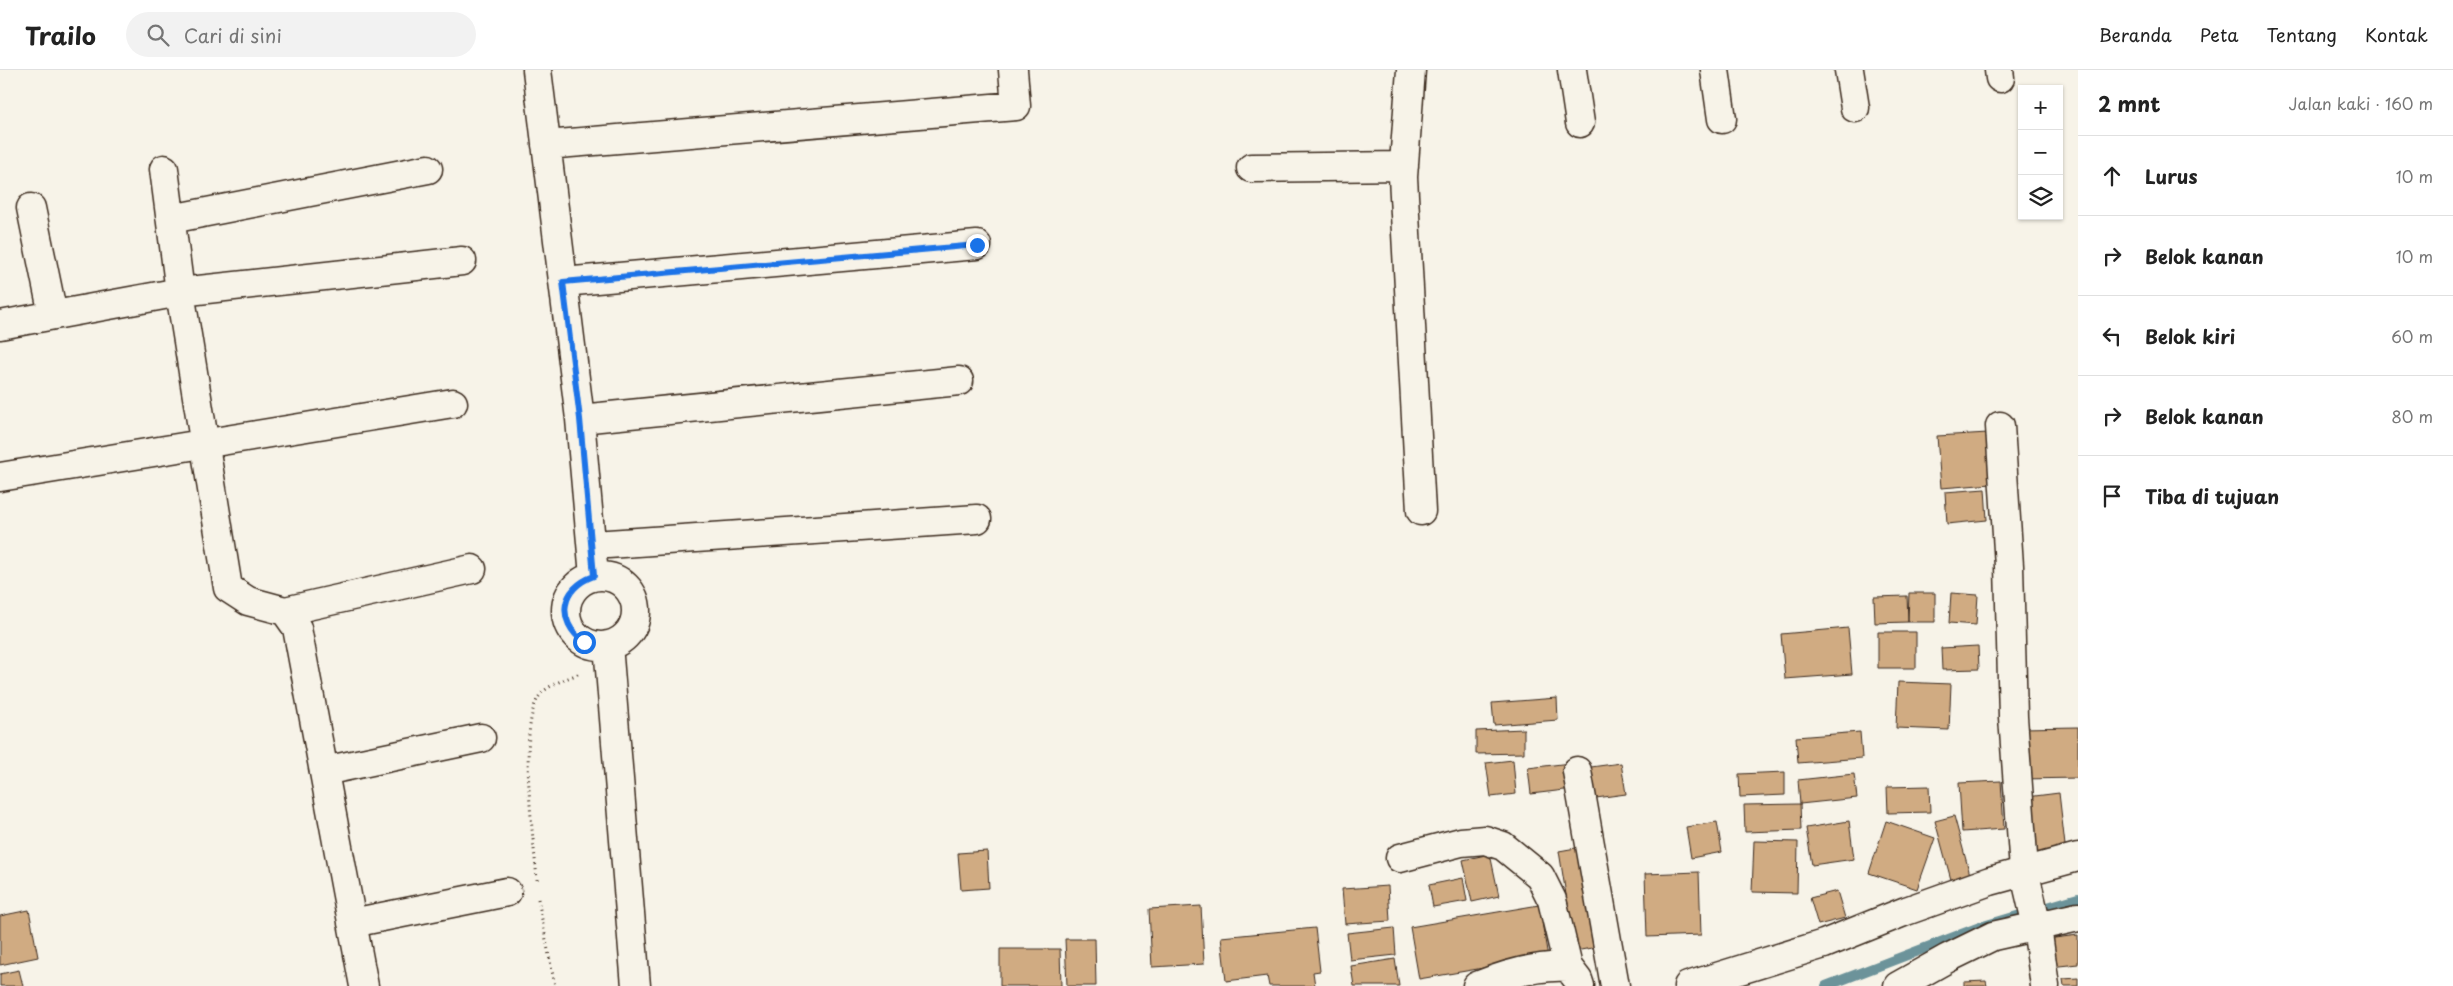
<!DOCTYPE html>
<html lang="id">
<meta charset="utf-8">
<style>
body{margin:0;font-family:"Playpen Sans",sans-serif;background:#f2f2f2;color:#222}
.controls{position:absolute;right:15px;top:15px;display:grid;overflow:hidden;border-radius:0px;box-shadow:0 1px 4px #0004}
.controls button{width:45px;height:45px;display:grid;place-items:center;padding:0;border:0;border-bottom:1px solid #e0e0e0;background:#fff;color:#222;font:25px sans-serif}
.stop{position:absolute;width:15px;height:15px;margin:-11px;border:4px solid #1a73e8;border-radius:50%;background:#fff}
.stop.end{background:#1a73e8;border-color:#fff;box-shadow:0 1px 5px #0008}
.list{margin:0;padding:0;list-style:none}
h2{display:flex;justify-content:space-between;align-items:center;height:65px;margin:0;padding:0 20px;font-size:21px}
h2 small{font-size:16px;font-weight:400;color:#767676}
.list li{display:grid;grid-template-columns:32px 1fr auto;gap:15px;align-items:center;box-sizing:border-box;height:80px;padding:0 20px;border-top:1px solid #e0e0e0}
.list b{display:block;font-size:19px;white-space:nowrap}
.list em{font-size:16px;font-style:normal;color:#767676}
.icon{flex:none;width:28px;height:28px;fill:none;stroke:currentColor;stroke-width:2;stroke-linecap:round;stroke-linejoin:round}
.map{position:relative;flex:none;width:2078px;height:916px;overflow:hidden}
header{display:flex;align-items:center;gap:30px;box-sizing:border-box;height:70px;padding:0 25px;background:#fff;border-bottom:1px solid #e0e0e0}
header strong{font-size:24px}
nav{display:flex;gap:28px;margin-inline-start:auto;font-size:18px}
.search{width:350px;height:45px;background:#f2f2f2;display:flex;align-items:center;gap:12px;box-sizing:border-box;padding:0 18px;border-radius:28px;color:#767676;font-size:19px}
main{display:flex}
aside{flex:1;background:#fff}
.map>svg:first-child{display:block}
</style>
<header>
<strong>Trailo</strong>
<div class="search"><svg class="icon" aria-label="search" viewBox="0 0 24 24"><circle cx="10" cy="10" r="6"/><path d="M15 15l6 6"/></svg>Cari di sini</div>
<nav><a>Beranda</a><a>Peta</a><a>Tentang</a><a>Kontak</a></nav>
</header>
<main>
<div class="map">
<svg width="2078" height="916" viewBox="0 0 2078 916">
<rect width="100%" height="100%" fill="#f7f3e8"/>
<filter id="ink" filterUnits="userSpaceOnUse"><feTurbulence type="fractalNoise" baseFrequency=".02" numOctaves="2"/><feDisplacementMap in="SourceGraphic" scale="10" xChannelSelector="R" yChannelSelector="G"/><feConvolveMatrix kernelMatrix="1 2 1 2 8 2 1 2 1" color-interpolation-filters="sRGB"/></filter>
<g filter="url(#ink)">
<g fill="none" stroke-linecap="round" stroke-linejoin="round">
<path stroke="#6c939a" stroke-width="10" d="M1826 916 1980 857 2078 828"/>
</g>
<path fill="#d0ab82" stroke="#3b2a1e" d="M1988 363 1992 414 1941 418 1937 366Z
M1985 419 1987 450 1947 454 1945 422Z
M1909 523H1935V552H1908Z
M1951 523 1978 525 1976 555 1949 553Z
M1907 526 1908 552 1875 553 1874 527Z
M1848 558 1852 604 1785 609 1781 564Z
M1878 562H1916V598H1878Z
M1978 576 1979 599 1942 600 1941 578Z
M1898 612 1951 614 1949 660 1896 658Z
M1557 628 1558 650 1494 655 1492 633Z
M2078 657V708L2024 709 2023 658Z
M1524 659V683L1476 684V661Z
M1860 662 1862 688 1798 693 1796 667Z
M1513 690 1516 724 1491 727 1486 693Z
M1570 693 1573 719 1531 724 1528 698Z
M1621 693 1626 724 1596 728 1591 697Z
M1785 702V725L1740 727 1739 704Z
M1854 704 1857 728 1800 734 1798 710Z
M2001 711 2004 759 1962 762 1959 713Z
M1929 716 1930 742 1888 743 1887 717Z
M2059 723 2066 784 2035 788 2027 727Z
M1800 734 1801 760 1745 762 1744 735Z
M1954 746 1972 812 1953 817 1935 751Z
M1849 751 1854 789 1812 795 1806 758Z
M1886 751 1935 768 1917 819 1869 803Z
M1717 752 1722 782 1691 788 1686 757Z
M1754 771 1798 772 1797 823 1752 822Z
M1587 776 1603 876 1575 881 1559 781Z
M987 781 989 818 961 820 958 783Z
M1490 784 1499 826 1472 832 1463 790Z
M1699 802 1701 865 1647 867 1645 804Z
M1463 808 1467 831 1433 837 1429 815Z
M1388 816 1390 851 1345 854 1342 819Z
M1837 821 1845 848 1818 855 1810 828Z
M1539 835 1548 887 1419 909 1410 857Z
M1201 836 1204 894 1152 897 1149 839Z
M29 840 38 887 0 895V846Z
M1315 858 1320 901 1313 902 1315 916H1269L1267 906 1226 911 1221 867Z
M1394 858 1396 885 1350 890 1347 863Z
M2078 865V894L2050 897 2047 869Z
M1065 869H1095L1096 916H1067Z
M1000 879H1060L1061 916H1000Z
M1395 889 1399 916H1354L1351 896Z
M19 900 23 916H0V904Z
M2078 908V916H2064L2063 909Z
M1986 911 1987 916H1964V912Z"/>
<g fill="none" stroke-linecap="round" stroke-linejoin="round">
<g stroke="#3b2a1e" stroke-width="31">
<path id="minor" d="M537 0 580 349 594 506
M1411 0 1403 107 1421 441
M1572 0 1580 53
M1715 0 1722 49
M1849 0 1855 38
M1999 0 2000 8
M546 75 1016 36 1013 0
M1251 98 1404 96
M164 99 180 222 228 518 248 531 285 541 297 558 364 916
M31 138 53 245
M171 149 428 99
M563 212 977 175
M0 255 180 222 462 191
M580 349 959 311
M2000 356 2009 496 2013 647 2024 800 2037 856 2045 916
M0 407 453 333
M593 475 977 449
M566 541a35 35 0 1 1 70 0a35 35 0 1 1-70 0Z
M285 541 472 499
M608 575 636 916
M324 701 481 668
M1577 701 1615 916
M1400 788 1461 772 1485 770 1503 776 1540 806 1552 830 1568 897
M352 853 507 822
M1477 916C1504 905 1539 895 1568 897L1578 910 1580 916
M1898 916 1948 888 1993 866 2078 847"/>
</g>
<g stroke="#3b2a1e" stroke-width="31">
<path id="tertiary" d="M1688 916 1824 874 1906 841 1990 811 2078 787"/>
</g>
<path stroke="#3b2a1e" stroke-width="3" stroke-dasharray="1 4" stroke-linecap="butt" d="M537 810C534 771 517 654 540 625 549 614 567 609 580 603
M538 829 555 916"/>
<use href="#minor" stroke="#f7f3e8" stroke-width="28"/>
<use href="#tertiary" stroke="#f7f3e8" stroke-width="28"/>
</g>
</g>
<g fill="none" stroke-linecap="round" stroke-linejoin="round" filter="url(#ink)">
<path stroke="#1a73e8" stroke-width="6" d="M584 572C555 550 561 518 594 506L580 349 563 212 977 175"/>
</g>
</svg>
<div class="controls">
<button>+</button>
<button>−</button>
<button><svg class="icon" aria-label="layers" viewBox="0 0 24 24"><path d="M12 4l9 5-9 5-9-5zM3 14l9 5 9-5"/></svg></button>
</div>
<div class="stop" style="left:584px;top:572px"></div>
<div class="stop end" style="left:977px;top:175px"></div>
</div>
<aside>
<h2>2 mnt<small>Jalan kaki · 160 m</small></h2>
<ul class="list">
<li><svg class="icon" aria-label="ahead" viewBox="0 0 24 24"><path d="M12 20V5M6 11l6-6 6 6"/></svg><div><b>Lurus</b></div><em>10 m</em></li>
<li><svg class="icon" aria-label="right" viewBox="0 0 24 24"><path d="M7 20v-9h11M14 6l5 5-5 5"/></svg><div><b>Belok kanan</b></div><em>10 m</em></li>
<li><svg class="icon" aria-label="left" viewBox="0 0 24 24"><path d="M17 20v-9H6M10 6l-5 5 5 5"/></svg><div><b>Belok kiri</b></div><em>60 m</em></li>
<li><svg class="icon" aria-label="right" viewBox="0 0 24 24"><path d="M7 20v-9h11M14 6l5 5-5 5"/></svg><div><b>Belok kanan</b></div><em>80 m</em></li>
<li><svg class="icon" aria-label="arrive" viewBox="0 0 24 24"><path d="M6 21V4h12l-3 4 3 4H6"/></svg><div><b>Tiba di tujuan</b></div></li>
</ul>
</aside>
</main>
